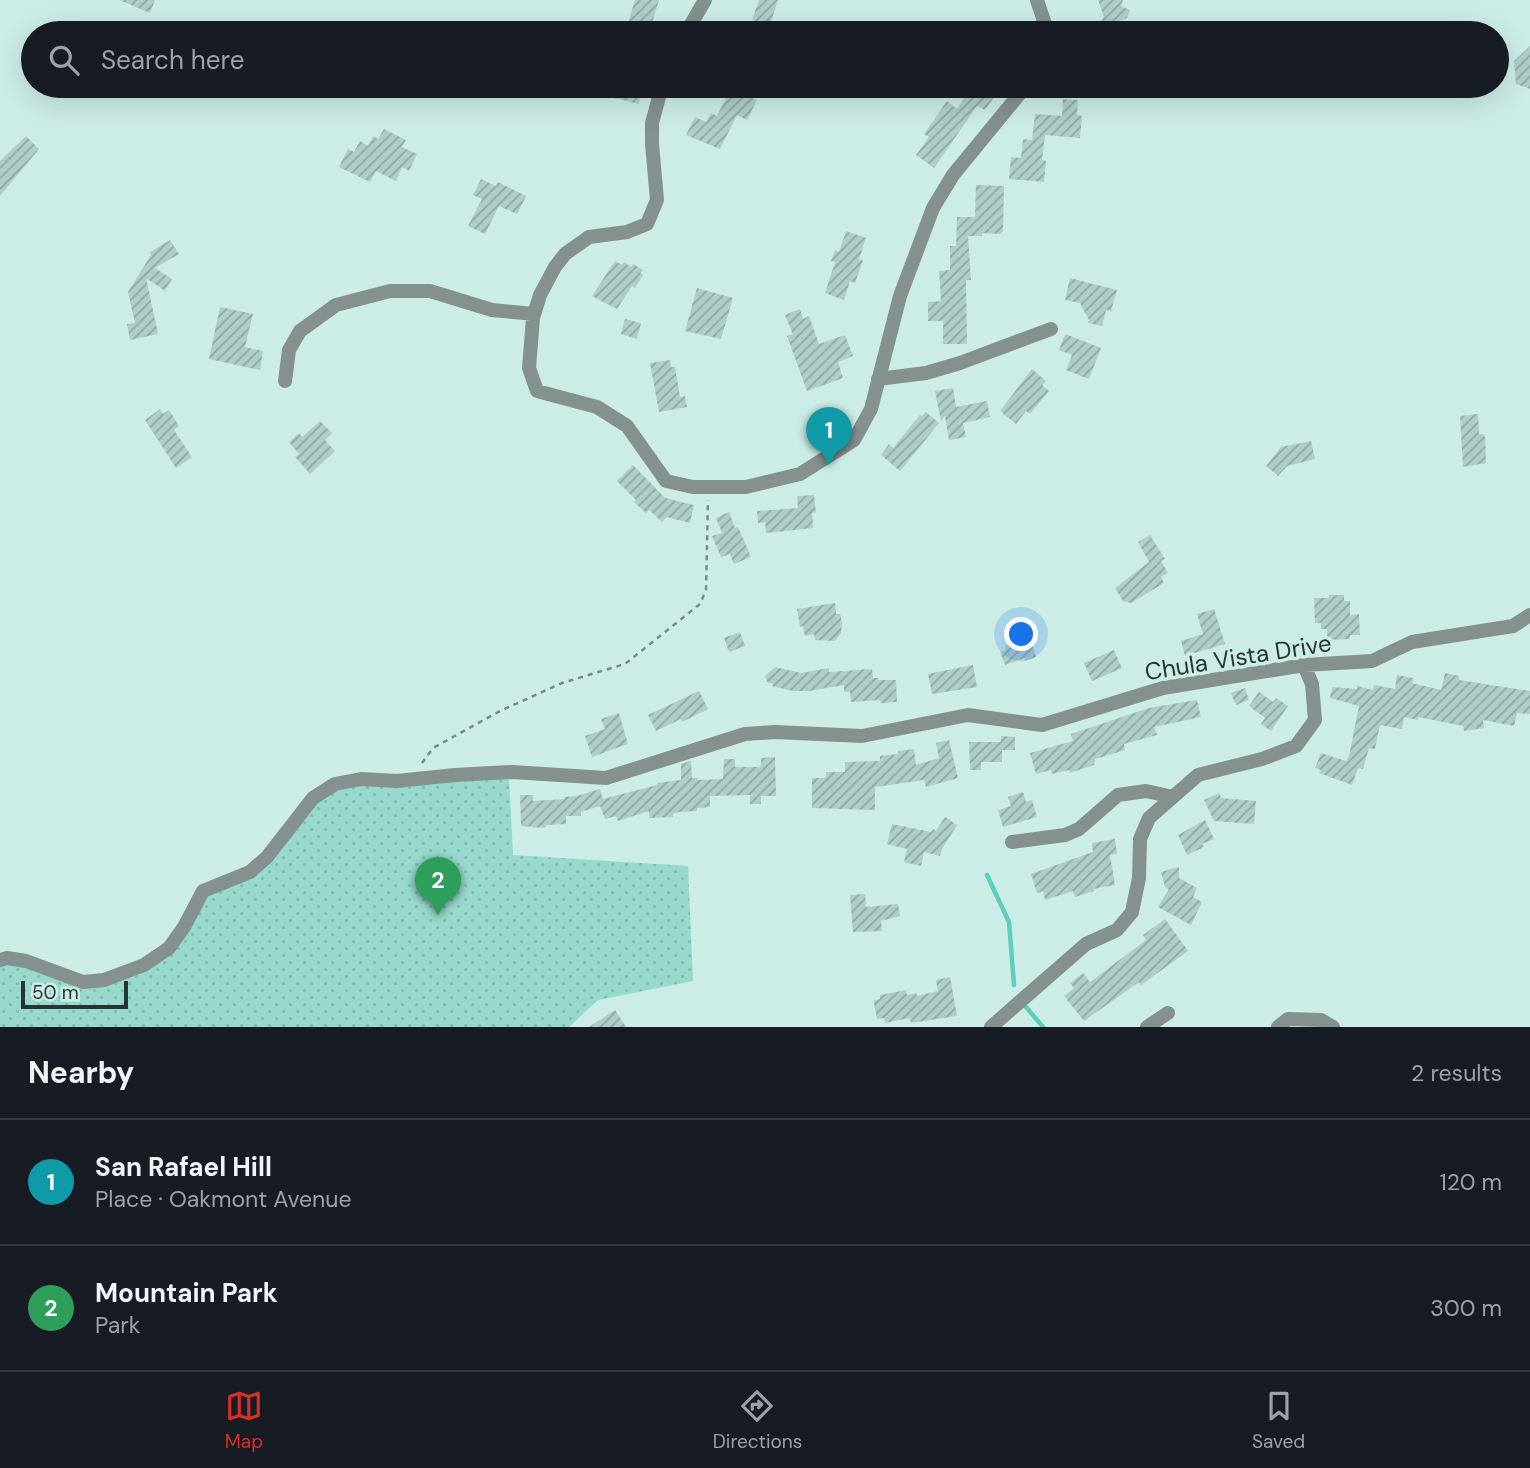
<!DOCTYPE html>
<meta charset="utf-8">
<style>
body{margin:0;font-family:"DM Sans",sans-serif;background:#242831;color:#f1f3f6}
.scale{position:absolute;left:21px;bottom:18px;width:107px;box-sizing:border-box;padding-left:7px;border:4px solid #283432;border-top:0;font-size:19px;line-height:24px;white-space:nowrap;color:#283432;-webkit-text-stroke:5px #ccece6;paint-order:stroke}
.you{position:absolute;left:1022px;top:635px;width:24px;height:24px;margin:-18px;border:5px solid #fff;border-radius:50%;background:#1a73e8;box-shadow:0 0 0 10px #1a73e833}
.badge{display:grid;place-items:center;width:46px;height:46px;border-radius:50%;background:#d93025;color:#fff;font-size:23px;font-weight:700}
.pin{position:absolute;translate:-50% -58px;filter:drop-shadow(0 2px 4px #0008)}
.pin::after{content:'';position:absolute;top:37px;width:24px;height:21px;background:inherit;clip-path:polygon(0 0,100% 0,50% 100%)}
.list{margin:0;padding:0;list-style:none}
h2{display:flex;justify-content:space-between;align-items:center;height:91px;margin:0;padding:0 28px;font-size:30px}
h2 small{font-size:23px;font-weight:400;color:#9ea1a6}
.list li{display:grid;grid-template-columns:46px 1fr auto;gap:21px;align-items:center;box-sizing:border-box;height:126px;padding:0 28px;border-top:2px solid #363941}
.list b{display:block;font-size:26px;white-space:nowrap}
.list p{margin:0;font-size:23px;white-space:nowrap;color:#9ea1a6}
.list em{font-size:23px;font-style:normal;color:#9ea1a6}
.icon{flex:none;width:38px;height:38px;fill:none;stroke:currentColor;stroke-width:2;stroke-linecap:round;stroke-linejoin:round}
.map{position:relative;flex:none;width:1530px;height:1027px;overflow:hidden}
.search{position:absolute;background:#171b24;box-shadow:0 7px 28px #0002;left:21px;right:21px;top:21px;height:77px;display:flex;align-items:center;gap:18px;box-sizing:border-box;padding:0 24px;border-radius:38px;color:#9ea1a6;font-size:26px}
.sheet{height:343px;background:#171b24}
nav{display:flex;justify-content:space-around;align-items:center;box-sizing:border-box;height:98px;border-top:2px solid #363941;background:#171b24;font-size:19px;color:#9ea1a6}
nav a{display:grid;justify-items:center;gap:4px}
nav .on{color:#d93025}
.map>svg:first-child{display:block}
</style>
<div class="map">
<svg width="1530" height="1027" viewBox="0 0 1530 1027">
<defs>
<pattern id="park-dots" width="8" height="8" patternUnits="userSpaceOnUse" patternTransform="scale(1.75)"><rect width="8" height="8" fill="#97d9cd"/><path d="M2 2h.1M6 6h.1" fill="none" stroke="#82bbb0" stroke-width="1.8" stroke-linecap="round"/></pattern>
<pattern id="building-hatch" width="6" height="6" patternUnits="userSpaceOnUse" patternTransform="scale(1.75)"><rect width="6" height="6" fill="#afcec7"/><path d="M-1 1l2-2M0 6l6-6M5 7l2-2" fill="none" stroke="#8ea8a2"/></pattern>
</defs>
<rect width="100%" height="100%" fill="#ccece6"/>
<path fill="url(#park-dots)" d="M509 778 513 855 688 866 693 981 598 1000 569 1027H0V954L78 981 147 960 168 944 194 899 254 866 313 794 344 781Z"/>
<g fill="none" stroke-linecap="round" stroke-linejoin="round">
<path stroke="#5bcebd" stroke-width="4.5" d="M987 875 1009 922 1014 985
M1026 1007 1043 1027"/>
</g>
<path fill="url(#building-hatch)" d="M119 0H155L150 13Z
M635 0H659L649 33H625Z
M759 0H778L770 25 752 20Z
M1098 0H1123L1121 6 1130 10 1127 18 1119 21 1121 29 1107 33 1105 27 1099 25 1104 17Z
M1530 46V89L1516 84 1514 61Z
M616 86H642L639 104 614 98Z
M971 86H1002L985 110 977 106 934 168 916 155 929 137 924 134 947 101 957 109Z
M734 91 757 100 747 120 737 115 720 149 686 135 695 117 706 122 711 113 717 116 728 94Z
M1063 99 1078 100 1077 115 1082 116 1080 138 1045 135 1042 160 1046 161 1044 182 1009 179 1011 157 1021 158 1023 139 1032 140 1035 114 1062 116Z
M384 129 406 140 402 147 417 154 409 171 402 167 396 181 376 171 370 182 339 167 348 149 354 152 360 141 368 146 373 136 378 139Z
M26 136 39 149 0 196V161Z
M481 179 496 186 498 182 526 196 517 214 499 206 485 234 468 226 482 199 473 195Z
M976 185 1004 186 1003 231 1001 234 982 233V236H968L971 280H966L967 344H943V321H928V302L941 301 939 271 950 270V246H956L957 217H975Z
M846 231 866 238 859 259 863 260 855 283 850 281 844 300 825 293 835 262 831 261 835 250 839 252Z
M170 240 179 254 155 268 172 279 165 291 146 278 158 334 130 340 127 324 135 323 128 292 151 255 150 252Z
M615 261 622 265 624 262 631 267 633 264 643 270 640 273 643 275 635 288 632 286 617 309 592 296Z
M1070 278 1117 290 1111 311 1106 310 1102 326 1088 323 1089 320 1080 303 1065 300Z
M697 288 733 298 721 339 685 331Z
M220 307 253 314 245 347 263 351 260 370 209 359Z
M800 309 803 319 809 316 819 344 845 335 853 356 838 362 843 378 807 391 787 336 793 334 785 315Z
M625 319 641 323 637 339 621 334Z
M1065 334 1101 348 1089 379 1066 370 1072 355 1059 350Z
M670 360 671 367H675L680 397 685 396 687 407 659 412 650 363Z
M1032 369 1046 381 1042 385 1049 391 1030 414 1026 411 1016 424 1000 411Z
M953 388 956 407 987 401 990 417 963 423 966 437 949 440 945 416 941 421 935 391Z
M160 409 163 414 169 410 179 426 174 430 192 457 176 468 145 420Z
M926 412 939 423 900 471 881 455 889 444 893 448 920 415 922 416Z
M1478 414 1479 434H1483L1485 437 1486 463 1463 467 1460 416Z
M320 421 332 433 325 440 335 451 310 474 295 457 299 454 289 442 299 433 302 437Z
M1311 441 1315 459 1287 466 1278 476 1266 466 1281 447Z
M633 465 665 498 694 505 690 523 667 517 662 522 649 510 646 513 634 502 636 500 617 481Z
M814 495 816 512 812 513 813 528 766 533 765 522 758 523 757 511 798 508 797 496Z
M729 512 735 528 738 527 751 557 734 564 730 554 721 557 712 536 722 533 716 518Z
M1150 535 1165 559 1161 561 1168 573 1161 577 1164 583 1131 603 1123 601 1115 588 1149 562 1138 542Z
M1329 595H1344V601H1350V615L1359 614 1360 635H1350V639L1327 640V629H1321V623H1315L1314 598H1329Z
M835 603 836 614H840L842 622 841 633 835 641 815 640 814 634 805 636 803 626 800 627 797 609Z
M1214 609 1225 644 1185 656 1181 641 1203 634 1197 614Z
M1027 627 1036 657 1025 661 1024 658 1005 665 1000 652 1006 650 1005 646 1011 644V642L1018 640 1015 631Z
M740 632 745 646 729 652 724 638Z
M1114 650 1122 668 1092 681 1084 663Z
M973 665 977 687 932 694 928 674Z
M775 667 801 673 829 668V672L872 669 873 678H878V680H896L897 702 881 703 880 700 851 702 850 692H844V685L809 691H793L772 686 773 684 767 682 765 676Z
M1445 673 1459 676V680L1530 691V714L1517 713 1514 726 1483 720 1484 728 1464 731 1463 726 1418 717V720L1404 717 1402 729 1380 725 1375 749 1369 748 1363 769 1359 768 1357 771 1352 785 1319 773 1321 770 1315 768 1321 753 1346 761 1349 756 1359 706 1330 698 1332 687 1357 689V686L1373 690 1374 685 1395 689 1397 675 1413 678 1412 683 1441 690Z
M1245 688 1249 700 1236 705 1231 693Z
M699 691 708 709 682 722 681 719 656 731 648 715Z
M1259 692 1273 702 1276 698 1288 706 1271 731 1261 724 1265 718 1249 706Z
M1197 700 1201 717 1154 727 1157 735 1124 744 1125 750 1095 759 1094 765 1070 773 1069 770 1052 774 1051 770 1036 774 1030 753 1073 741 1071 734 1149 708Z
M619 713 628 744 592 757 585 736 605 729 601 719Z
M1001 736 1015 737V750H1002V762H981V770H970L969 742H1001Z
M949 740 958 778 926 787 924 780 875 787V810L812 808V778H826V772H845V762L880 761V756L898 754V751L914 749 916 765 939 758 936 743Z
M775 757 776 796H761V804H750V795L710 796V807L697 808V811L678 812 673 814V817L649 818V811L618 821 616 816 605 819 600 806 581 812V816H566V824L547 825 545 828 521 826 520 795H533V801L565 799 564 797 577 796 600 789 603 799 657 785V783L681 780V764L691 761 692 778H698V780L723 779 724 759H735V767H761V758Z
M1023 792 1026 802 1032 800 1037 817 1003 827 998 810 1011 806 1008 797Z
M1219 793 1221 798 1256 801 1254 824 1214 821 1204 800Z
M945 817 957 825 942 849 940 856 924 852 921 866 904 862 907 849 887 844 892 824 931 832 933 829 936 831Z
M1205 820 1214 839 1202 844 1204 847 1187 855 1178 835Z
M1115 839 1117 854 1110 855 1115 885 1093 889 1094 891 1075 897 1073 891 1045 900 1043 891 1037 893 1031 874 1093 852 1092 843Z
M1179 867V878L1197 888 1193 897 1202 902 1191 925 1158 907 1169 889 1165 887 1161 872Z
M865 894 866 907 898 904 900 916 881 921 882 931 853 932 850 895Z
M1165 919 1188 951 1141 985 1139 982 1084 1021 1064 996 1074 988 1070 983 1083 973 1090 982 1146 940 1143 935Z
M950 977 957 1016 911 1023 910 1018 885 1023 884 1018 877 1019 874 1003V1000L880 999V995L906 990 907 995 916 993 917 996 938 991 936 980Z
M615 1010 626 1027H589Z"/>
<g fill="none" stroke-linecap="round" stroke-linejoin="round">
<path stroke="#768b87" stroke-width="2.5" stroke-dasharray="5 5" stroke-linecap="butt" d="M422 763 433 748 500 711 562 683 625 664 700 604 706 590 708 500"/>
<path stroke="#84918e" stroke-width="14" d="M1037 0 1048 33
M686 33 705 0
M662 86 652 123V144L657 200 647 224 627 232 589 237 565 254 555 267 540 295 533 318 529 368 537 391 597 407 627 426 666 481 693 487H746L800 474 854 440 871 409 900 296 933 208 953 175 1026 86
M878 379 926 373 960 363 1051 329
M285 381 289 350 300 331 336 305 390 291H430L492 310 534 314
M1012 842 1065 835 1079 829 1118 795 1146 791 1173 797
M0 960 7 958 26 961 83 982 104 980 144 965 169 948 184 927 203 891 250 872 267 857 313 798 335 784 361 779 397 781 455 775 512 772 606 778 745 734 775 732 862 736 968 715 1042 725 1163 688 1304 665 1372 661 1412 642 1513 626 1530 615
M991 1027 1086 944 1117 930 1132 912 1139 878 1140 839 1149 818 1198 775 1262 759 1296 746 1315 720 1312 684 1304 665
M1147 1027 1168 1013
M1278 1027 1288 1019 1321 1020 1333 1027"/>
</g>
<g text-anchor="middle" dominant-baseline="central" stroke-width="7" stroke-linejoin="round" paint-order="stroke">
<g font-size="24" fill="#283432" stroke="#ccece6">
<text transform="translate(1238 657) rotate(-9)">Chula Vista Drive</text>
</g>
</g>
</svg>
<div class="scale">50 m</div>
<div class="you"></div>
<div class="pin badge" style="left:829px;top:465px;background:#0f9aa8">1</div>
<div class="pin badge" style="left:438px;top:915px;background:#2e9e5b">2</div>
<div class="search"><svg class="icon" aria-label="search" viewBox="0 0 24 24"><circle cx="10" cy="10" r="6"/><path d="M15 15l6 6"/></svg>Search here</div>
</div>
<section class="sheet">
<h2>Nearby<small>2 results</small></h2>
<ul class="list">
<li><span class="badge" style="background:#0f9aa8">1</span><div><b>San Rafael Hill</b><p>Place · Oakmont Avenue</p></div><em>120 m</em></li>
<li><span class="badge" style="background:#2e9e5b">2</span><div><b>Mountain Park</b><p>Park</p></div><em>300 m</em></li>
</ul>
</section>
<nav>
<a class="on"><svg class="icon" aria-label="map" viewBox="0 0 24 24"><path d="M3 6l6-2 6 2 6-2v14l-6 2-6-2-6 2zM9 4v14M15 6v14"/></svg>Map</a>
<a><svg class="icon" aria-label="directions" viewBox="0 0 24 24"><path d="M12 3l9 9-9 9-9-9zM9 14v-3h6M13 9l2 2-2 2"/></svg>Directions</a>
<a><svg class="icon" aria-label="saved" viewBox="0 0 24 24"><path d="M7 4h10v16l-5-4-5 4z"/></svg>Saved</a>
</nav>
